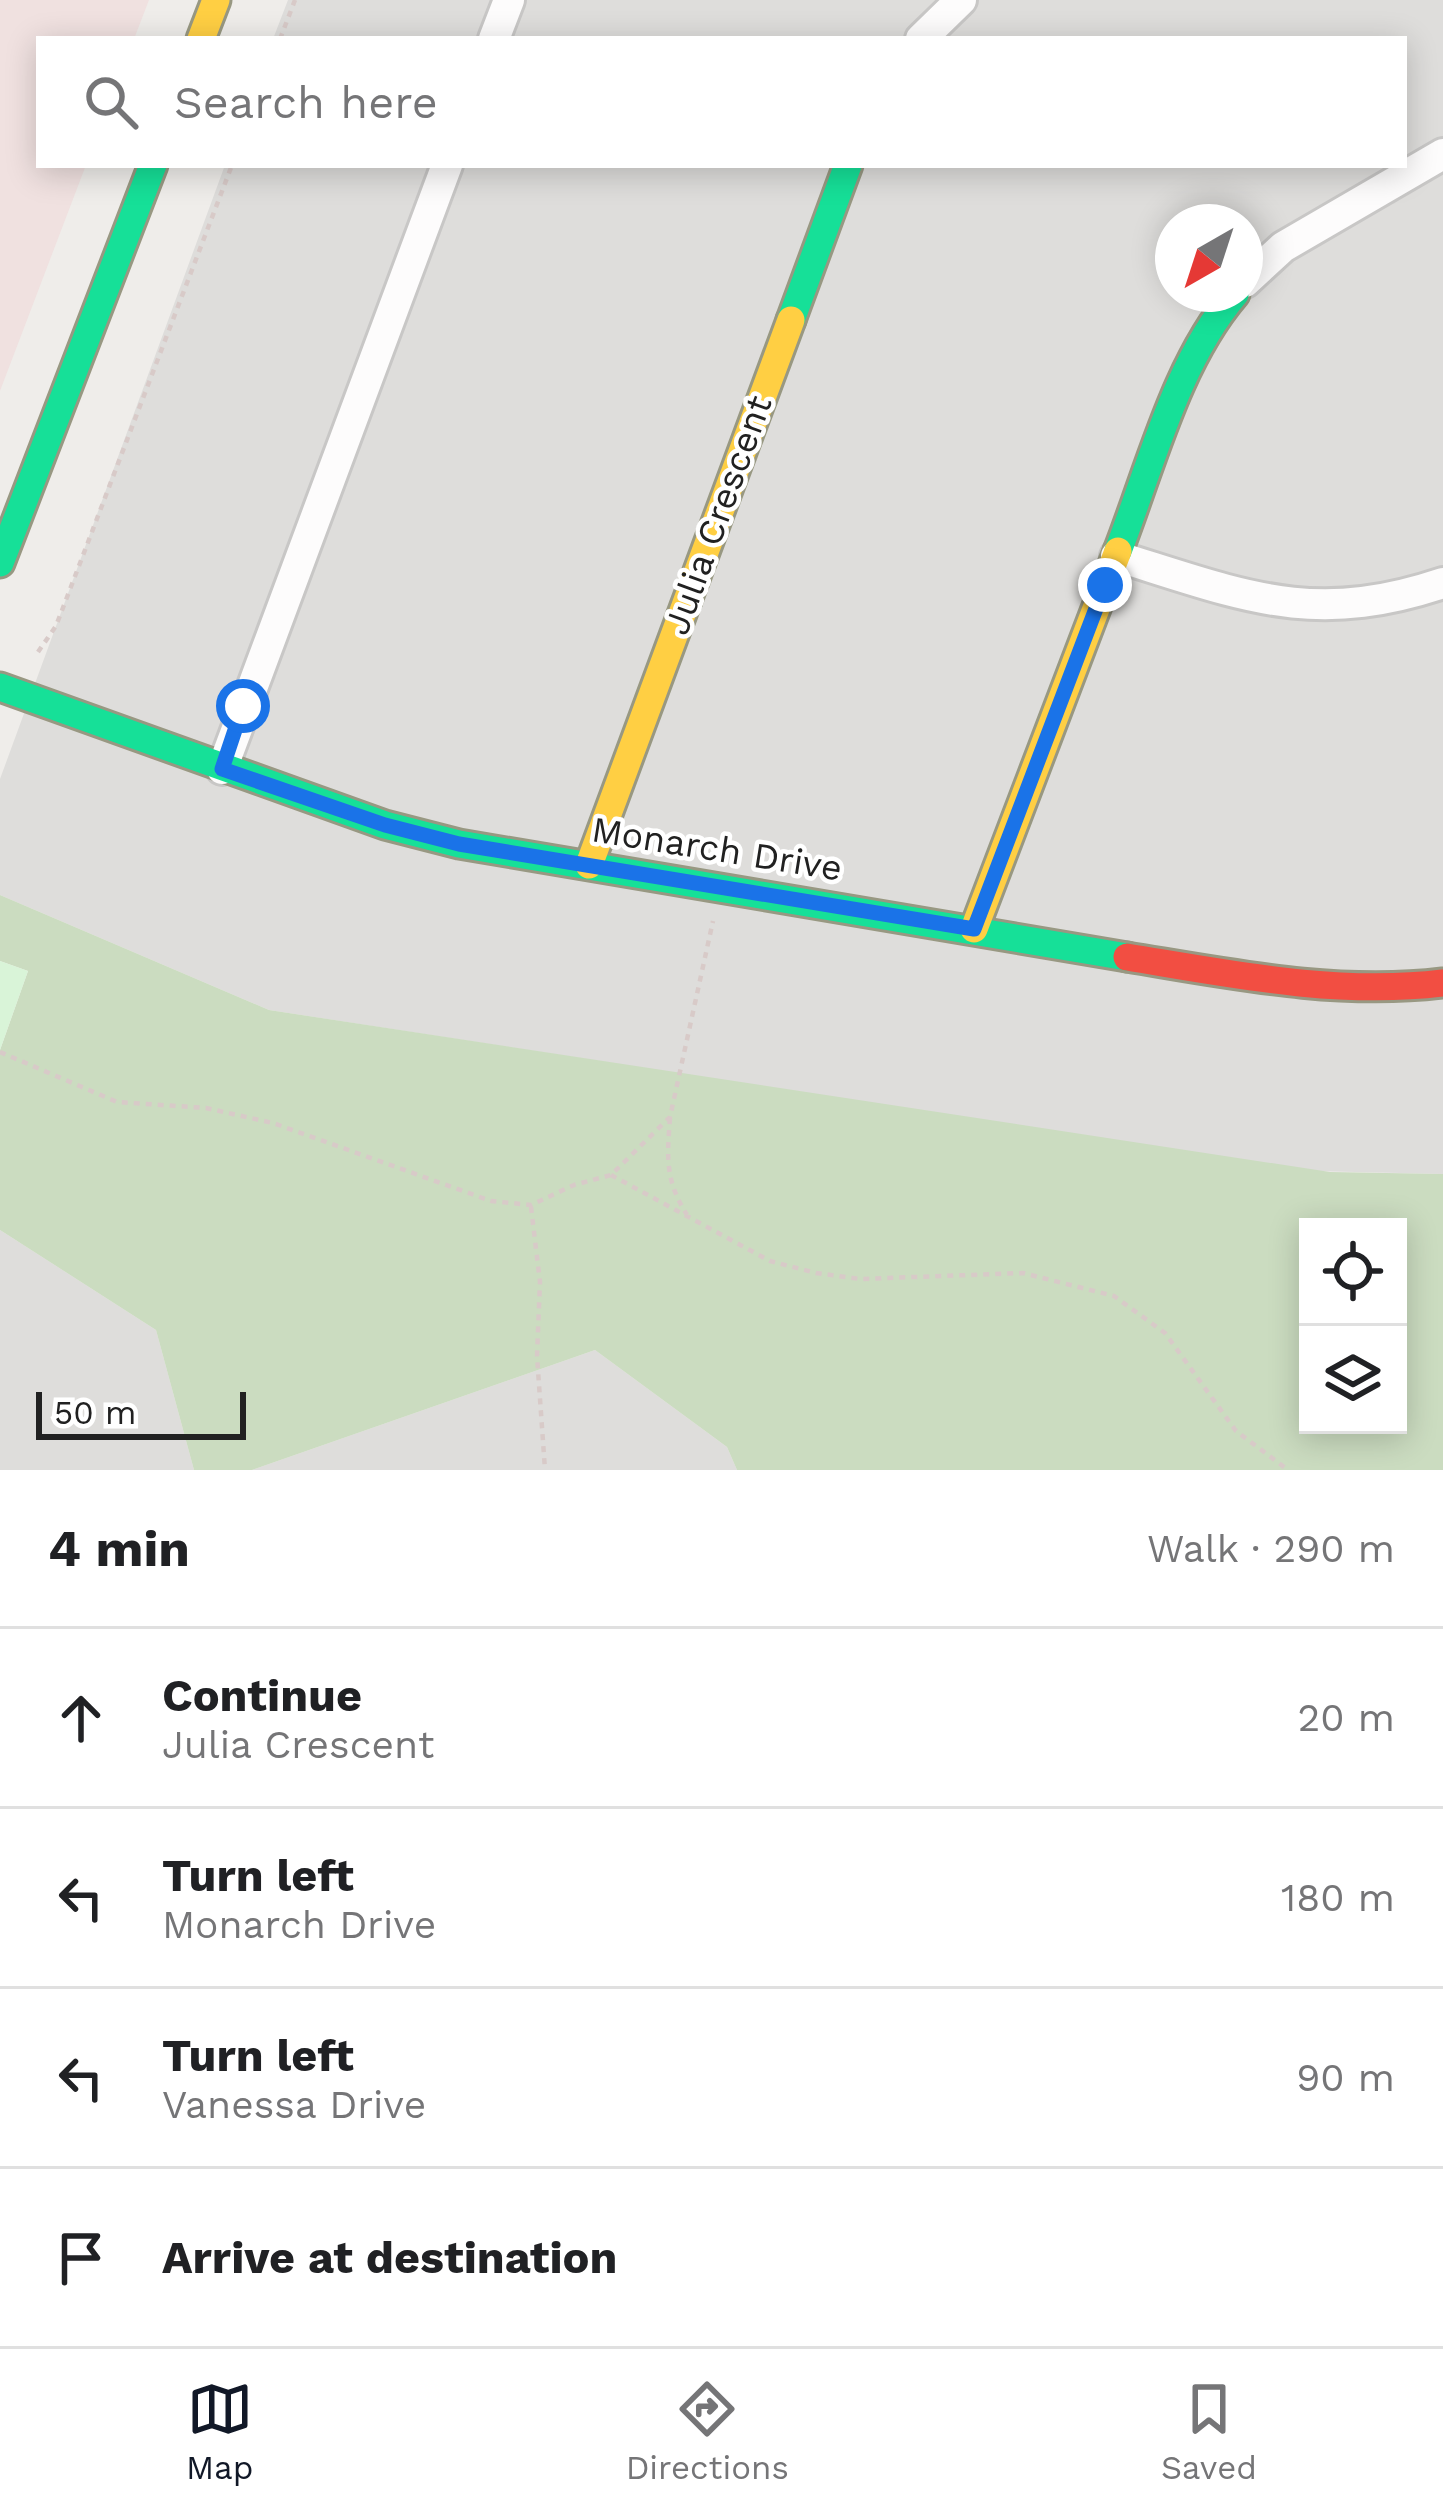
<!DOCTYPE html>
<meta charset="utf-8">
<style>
body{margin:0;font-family:"Work Sans",sans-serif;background:#f2f2f2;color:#202124}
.controls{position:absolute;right:36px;bottom:36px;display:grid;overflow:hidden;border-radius:0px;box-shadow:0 6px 30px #0003}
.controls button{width:108px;height:108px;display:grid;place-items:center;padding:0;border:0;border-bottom:3px solid #e0e0e0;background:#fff;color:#202124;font:60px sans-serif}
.compass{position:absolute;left:1155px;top:204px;width:108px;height:108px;border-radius:50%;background:#fff;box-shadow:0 6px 30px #0003;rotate:219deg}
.scale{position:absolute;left:36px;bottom:30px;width:210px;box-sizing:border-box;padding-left:12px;border:6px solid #212121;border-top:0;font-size:33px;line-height:42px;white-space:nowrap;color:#212121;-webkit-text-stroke:9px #fff;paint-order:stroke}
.stop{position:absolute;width:36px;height:36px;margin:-27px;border:9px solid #1a73e8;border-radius:50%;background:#fff}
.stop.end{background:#1a73e8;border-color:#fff;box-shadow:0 3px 12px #0008}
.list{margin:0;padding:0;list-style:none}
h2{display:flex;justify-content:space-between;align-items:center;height:156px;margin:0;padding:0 48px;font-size:51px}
h2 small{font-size:39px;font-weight:400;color:#757577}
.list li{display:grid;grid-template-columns:78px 1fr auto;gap:36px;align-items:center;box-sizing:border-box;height:180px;padding:0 48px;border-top:3px solid #e0e0e0}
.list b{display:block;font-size:45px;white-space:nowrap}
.list p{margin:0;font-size:39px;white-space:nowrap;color:#757577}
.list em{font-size:39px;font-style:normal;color:#757577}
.icon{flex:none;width:66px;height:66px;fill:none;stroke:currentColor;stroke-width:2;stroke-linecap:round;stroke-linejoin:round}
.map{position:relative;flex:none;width:1443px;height:1470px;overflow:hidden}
.search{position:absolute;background:#fff;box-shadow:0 6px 30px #0003;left:36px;right:36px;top:36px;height:132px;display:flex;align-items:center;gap:30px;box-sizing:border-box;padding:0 42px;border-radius:0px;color:#757577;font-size:45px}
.sheet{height:876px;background:#fff}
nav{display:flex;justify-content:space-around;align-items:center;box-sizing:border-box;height:168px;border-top:3px solid #e0e0e0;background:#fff;font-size:33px;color:#757577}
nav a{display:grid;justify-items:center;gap:6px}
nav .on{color:#111827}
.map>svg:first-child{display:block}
</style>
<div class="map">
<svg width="1443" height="1470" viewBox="0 0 1443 1470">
<rect width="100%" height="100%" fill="#efedea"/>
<path fill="#dedddb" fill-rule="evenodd" d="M288 0H1443V1174L1312 1171 269 1010 0 895V779L225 165H1404V39H273ZM1173 222H1245V294H1173Z
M0 1230 156 1330 194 1470H0Z
M595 1350 727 1447 737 1470H252Z"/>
<path fill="#f0e1e0" d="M0 0H149L134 39H39V165H86L0 391Z"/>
<path fill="#cbdcc0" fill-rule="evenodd" d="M0 895 269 1010 1330 1172 1443 1174V1470H737L727 1447 595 1350 252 1470H194L156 1330 0 1230V1050L28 971 0 961ZM1308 1227H1398V1425H1308Z"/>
<path fill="#d9f4d8" d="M0 961 28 971 0 1050Z"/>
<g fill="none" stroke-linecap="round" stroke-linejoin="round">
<g stroke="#c8c7c6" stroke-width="36">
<path id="street" d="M494 39 509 0
M921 39 961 0
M1245 282 1283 247 1443 154
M1116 556C1242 595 1312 627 1443 583
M222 769 447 165"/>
</g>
<g stroke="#989882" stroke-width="33">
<path id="fast" d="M791 320 848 165
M1118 551C1151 466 1176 363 1235 294
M0 563 153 165
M0 687 385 825 459 844 1127 957"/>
</g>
<g stroke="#989882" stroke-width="33">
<path id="slow" d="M201 39 216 0
M589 865 791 320
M974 929 1118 551"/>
</g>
<g stroke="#989882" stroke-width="33">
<path id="jam" d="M1127 957C1231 974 1337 996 1443 983"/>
</g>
<path stroke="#d8cac8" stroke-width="4.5" stroke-dasharray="6 6" stroke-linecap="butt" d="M280 39 295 0
M38 652 56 626 232 165
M0 1052 117 1102 206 1108 273 1123 491 1201 531 1205 574 1185 611 1175 670 1117 713 921
M670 1118C667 1158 665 1180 687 1215
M611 1175 770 1261 816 1273 860 1279 1023 1273 1114 1296 1165 1333 1236 1431 1288 1470
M531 1207 540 1282 537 1356 545 1470"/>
<use href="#street" stroke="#fdfcfc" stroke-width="30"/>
<use href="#fast" stroke="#16e098" stroke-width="27"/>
<use href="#slow" stroke="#ffcf43" stroke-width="27"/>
<use href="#jam" stroke="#f24e42" stroke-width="27"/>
</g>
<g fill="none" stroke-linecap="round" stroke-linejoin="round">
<path stroke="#1a73e8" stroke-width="15" d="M243 706 222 769 385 825 459 844 974 929 1105 585"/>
</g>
<g text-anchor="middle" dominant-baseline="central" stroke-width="9" stroke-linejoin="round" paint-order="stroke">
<g font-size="36" fill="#212121" stroke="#fff">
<text transform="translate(718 515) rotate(-70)">Julia Crescent</text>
<text transform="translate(717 849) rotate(9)">Monarch Drive</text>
</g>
</g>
</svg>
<div class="controls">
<button><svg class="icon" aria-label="locate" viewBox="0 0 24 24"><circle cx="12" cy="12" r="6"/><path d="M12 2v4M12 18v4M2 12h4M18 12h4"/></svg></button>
<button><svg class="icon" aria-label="layers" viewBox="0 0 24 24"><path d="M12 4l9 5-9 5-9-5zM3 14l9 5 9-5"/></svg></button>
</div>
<svg class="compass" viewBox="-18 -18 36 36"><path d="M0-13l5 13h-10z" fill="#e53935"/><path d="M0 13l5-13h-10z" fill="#757577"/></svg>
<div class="scale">50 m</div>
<div class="stop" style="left:243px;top:706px"></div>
<div class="stop end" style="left:1105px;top:585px"></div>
<div class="search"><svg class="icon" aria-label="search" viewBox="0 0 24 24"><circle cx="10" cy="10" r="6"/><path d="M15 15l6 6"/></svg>Search here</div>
</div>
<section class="sheet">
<h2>4 min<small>Walk · 290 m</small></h2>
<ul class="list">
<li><svg class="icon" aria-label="ahead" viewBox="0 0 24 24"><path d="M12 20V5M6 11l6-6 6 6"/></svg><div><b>Continue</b><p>Julia Crescent</p></div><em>20 m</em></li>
<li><svg class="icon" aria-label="left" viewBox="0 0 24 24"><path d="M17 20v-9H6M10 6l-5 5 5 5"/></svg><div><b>Turn left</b><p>Monarch Drive</p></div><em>180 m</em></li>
<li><svg class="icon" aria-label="left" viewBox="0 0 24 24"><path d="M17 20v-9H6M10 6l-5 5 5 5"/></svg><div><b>Turn left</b><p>Vanessa Drive</p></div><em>90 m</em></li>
<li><svg class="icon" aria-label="arrive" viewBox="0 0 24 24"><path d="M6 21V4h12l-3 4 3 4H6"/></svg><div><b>Arrive at destination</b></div></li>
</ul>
</section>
<nav>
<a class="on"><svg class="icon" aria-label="map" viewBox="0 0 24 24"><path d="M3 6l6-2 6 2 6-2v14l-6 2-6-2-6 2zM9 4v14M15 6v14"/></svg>Map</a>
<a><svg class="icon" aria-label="directions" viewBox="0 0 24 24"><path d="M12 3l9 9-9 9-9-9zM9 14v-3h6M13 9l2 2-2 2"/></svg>Directions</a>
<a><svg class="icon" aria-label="saved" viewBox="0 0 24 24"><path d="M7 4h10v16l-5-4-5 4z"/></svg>Saved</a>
</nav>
